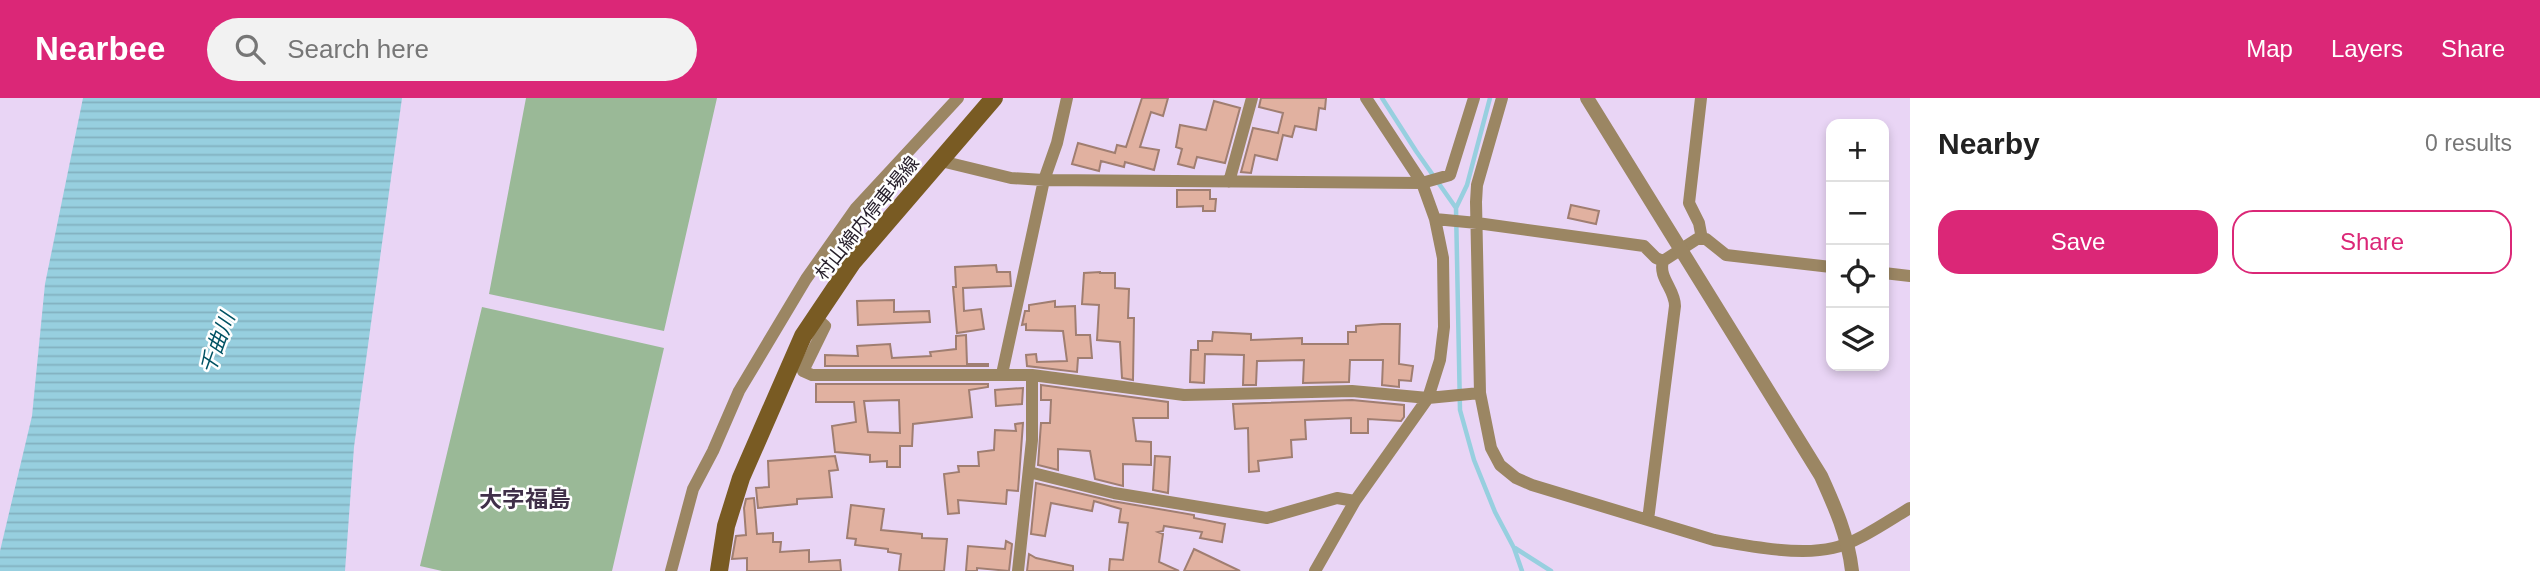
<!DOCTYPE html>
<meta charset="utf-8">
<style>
body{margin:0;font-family:Helvetica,"Noto Sans JP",sans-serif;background:#f2f2f2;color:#222}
.controls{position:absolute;right:21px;top:21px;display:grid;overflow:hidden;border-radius:14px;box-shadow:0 4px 10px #0003}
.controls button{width:63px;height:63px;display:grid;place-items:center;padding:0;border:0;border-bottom:2px solid #e0e0e0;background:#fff;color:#222;font:35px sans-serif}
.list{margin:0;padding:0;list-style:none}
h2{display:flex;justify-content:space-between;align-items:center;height:91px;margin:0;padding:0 28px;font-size:30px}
h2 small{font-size:23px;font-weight:400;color:#767676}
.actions{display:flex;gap:14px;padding:21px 28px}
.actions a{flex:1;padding:16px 0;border:2px solid #db2777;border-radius:21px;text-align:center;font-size:24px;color:#db2777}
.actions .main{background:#db2777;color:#fff}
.icon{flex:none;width:38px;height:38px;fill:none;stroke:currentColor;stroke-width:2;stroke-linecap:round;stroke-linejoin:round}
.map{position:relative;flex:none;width:1910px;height:473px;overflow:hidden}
header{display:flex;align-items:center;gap:42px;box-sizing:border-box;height:98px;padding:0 35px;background:#db2777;color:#fff}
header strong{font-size:33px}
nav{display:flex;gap:38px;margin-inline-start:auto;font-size:24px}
.search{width:490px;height:63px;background:#f2f2f2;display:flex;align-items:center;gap:18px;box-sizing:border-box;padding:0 24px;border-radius:38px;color:#767676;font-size:26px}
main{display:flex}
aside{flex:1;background:#fff}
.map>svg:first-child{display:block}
</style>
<header>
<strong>Nearbee</strong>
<div class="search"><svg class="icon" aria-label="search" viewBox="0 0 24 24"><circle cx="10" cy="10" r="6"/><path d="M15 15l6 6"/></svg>Search here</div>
<nav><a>Map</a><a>Layers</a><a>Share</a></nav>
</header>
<main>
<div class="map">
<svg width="1910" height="473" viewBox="0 0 1910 473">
<defs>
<pattern id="water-rules" width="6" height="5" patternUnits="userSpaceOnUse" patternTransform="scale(1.75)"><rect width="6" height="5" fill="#97cfdf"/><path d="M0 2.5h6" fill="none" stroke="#82b1c0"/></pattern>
</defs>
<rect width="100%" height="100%" fill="#e9d5f5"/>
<path fill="#9ab997" d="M526 0H717L664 233 489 196Z
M482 209 664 250 612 473H442L420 468Z"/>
<path fill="url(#water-rules)" d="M83 0H402L354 349 345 473H0V453L32 318 45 186Z"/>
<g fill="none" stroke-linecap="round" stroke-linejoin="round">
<path stroke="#97cfdf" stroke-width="4.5" d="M1382 0 1416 53 1456 110
M1490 0 1467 87 1456 110 1460 312 1474 362 1495 414 1514 450 1522 473
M1515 450 1551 473"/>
</g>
<path fill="#e1b1a0" stroke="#a07e71" stroke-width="2" fill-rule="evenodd" d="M1142 0H1168L1163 18 1151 14 1140 49 1159 52 1154 72 1125 64 1124 69 1101 63 1099 73 1072 66 1078 45 1115 55 1117 47 1126 49Z
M1261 0H1326L1325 11 1319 10 1316 32 1295 28 1292 39 1283 37 1277 62 1255 57 1251 75 1241 74 1253 30 1278 35 1283 15 1259 9Z
M1214 3 1240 10 1225 65 1197 59 1194 70 1178 66 1182 51 1176 49 1180 27 1206 32Z
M1177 92H1210V101H1216L1215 113H1203V108L1177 109Z
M1571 107 1599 113 1596 126 1568 120Z
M996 167 997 174H1010L1011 188 963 190 964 213 981 211 984 231 957 235 953 189H956L955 169Z
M1100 174V175H1115V190L1129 191 1128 220H1134L1133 282 1122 280 1120 244 1097 242 1099 207 1082 206 1084 175Z
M894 202V214L929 213 930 224 858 227 857 203Z
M1055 203V209L1075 208 1076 237H1090L1092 260H1078L1077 274 1027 268 1026 257 1036 256 1037 264 1067 263 1063 233 1026 232V226L1022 227 1025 213H1029V207Z
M1382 226H1400L1399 266 1413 268 1411 283 1399 282V289L1382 287 1383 262H1350L1349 284 1303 285 1304 262 1257 263 1256 287H1243L1244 257 1205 256 1204 285 1190 284 1191 252H1198V243H1212L1213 234 1251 236V242L1302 240V246H1348V234H1356V228Z
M966 237 967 266H988V268H825V257L858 258 857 248 890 246 892 260 931 258 930 254 956 251V238Z
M816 286H988V289L969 292 972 319 913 326 912 348H900V369H887V363L870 364V357L835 354 832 328 856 324 854 304H816ZM899 302 900 335 868 334 864 303Z
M1041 287 1168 304V320H1133L1136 343 1151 344V367L1123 366V388L1095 381 1090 353 1058 351V372L1038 367 1041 325H1050L1051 302H1041Z
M1023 290 1022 306 996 308 995 292Z
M1352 302 1404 307V319L1401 323 1368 321V335H1351V320L1305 322 1306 341 1291 342 1292 359 1258 363 1259 373 1249 374 1248 330 1235 331 1233 306Z
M1023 325 1018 393 1007 392 1006 406 958 402 959 415 948 416 944 376 959 374 958 368H979L978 354 994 352 995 332 1016 333 1015 326Z
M835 358 838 372 829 373 832 399 797 401V406L758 410 756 390 769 389 768 363Z
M1155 358 1170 359 1168 395 1153 392Z
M1036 385 1112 403 1194 417V420L1225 426 1222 444 1200 440 1202 434 1164 428 1163 433 1158 434 1163 436 1159 464 1179 473H1109L1110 461 1123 462 1128 425 1119 424 1121 411 1094 403 1092 413 1051 405 1045 438 1031 436Z
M754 400 757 436 773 435V444H781L780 454 809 452V464L840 462 841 473H747V460L732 461 736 438 746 437 744 410 746 401Z
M851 407 884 411 881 432 922 436V440L947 441 944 473H899L901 456 888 454V451L855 447 856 441 847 440Z
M1006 443 1012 446 1009 473 977 470V473H966L968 448 1005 451Z
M1194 451 1240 473H1184Z
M1029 456 1036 460 1073 468V473H1027Z"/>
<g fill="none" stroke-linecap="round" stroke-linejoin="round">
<path stroke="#9b8663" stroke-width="12" d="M1366 0 1422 85
M1474 0 1450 77 1422 85 1435 121 1443 160 1444 229 1440 262 1428 300 1480 295
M1502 0 1477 87 1476 104 1480 295 1491 350 1500 367 1516 380 1532 387 1714 442C1748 448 1799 458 1833 450 1857 445 1888 423 1910 410
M1701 0 1689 105 1699 125 1702 141
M941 63 1011 80 1044 82 1422 85
M1229 84 1252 0
M1435 121 1477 125 1644 148 1656 160 1663 163 1697 141H1706L1726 157 1831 169
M1884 175 1910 178
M815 219 825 228 803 273 812 277H1032L1184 297 1352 293 1428 300 1355 403 1315 473
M1002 276 1044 82 1057 45 1067 0
M1029 374 1114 395 1267 420 1337 400 1355 403
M1648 422 1675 208C1675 191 1658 180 1663 163
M671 473 693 391 713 353 739 293 806 181 856 110 958 0
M1018 473 1032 342V277"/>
<path stroke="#9b8663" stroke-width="14" d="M1587 0 1821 378C1835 409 1848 438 1852 473"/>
<path stroke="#795b23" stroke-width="18" d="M719 473 726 428 741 380 803 238 852 165 994 0"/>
</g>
<g text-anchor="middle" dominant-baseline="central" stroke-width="5" stroke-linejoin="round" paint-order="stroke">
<g font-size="19" fill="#28202c" stroke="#fff">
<text transform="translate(867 120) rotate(-51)">村山綿内停車場線</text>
</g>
<g font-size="21" font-style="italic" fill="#005263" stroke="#fff">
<text transform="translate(217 245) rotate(-70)">千曲川</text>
</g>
<g font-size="23" font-weight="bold" fill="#403049" stroke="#fff">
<text x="525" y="401">大字福島</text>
</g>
</g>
</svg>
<div class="controls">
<button>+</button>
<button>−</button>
<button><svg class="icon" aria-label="locate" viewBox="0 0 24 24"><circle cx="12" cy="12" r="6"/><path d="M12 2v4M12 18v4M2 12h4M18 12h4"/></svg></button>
<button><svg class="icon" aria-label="layers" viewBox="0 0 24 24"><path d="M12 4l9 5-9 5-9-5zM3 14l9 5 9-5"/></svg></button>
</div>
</div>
<aside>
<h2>Nearby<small>0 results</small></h2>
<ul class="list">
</ul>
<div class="actions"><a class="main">Save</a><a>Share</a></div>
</aside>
</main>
